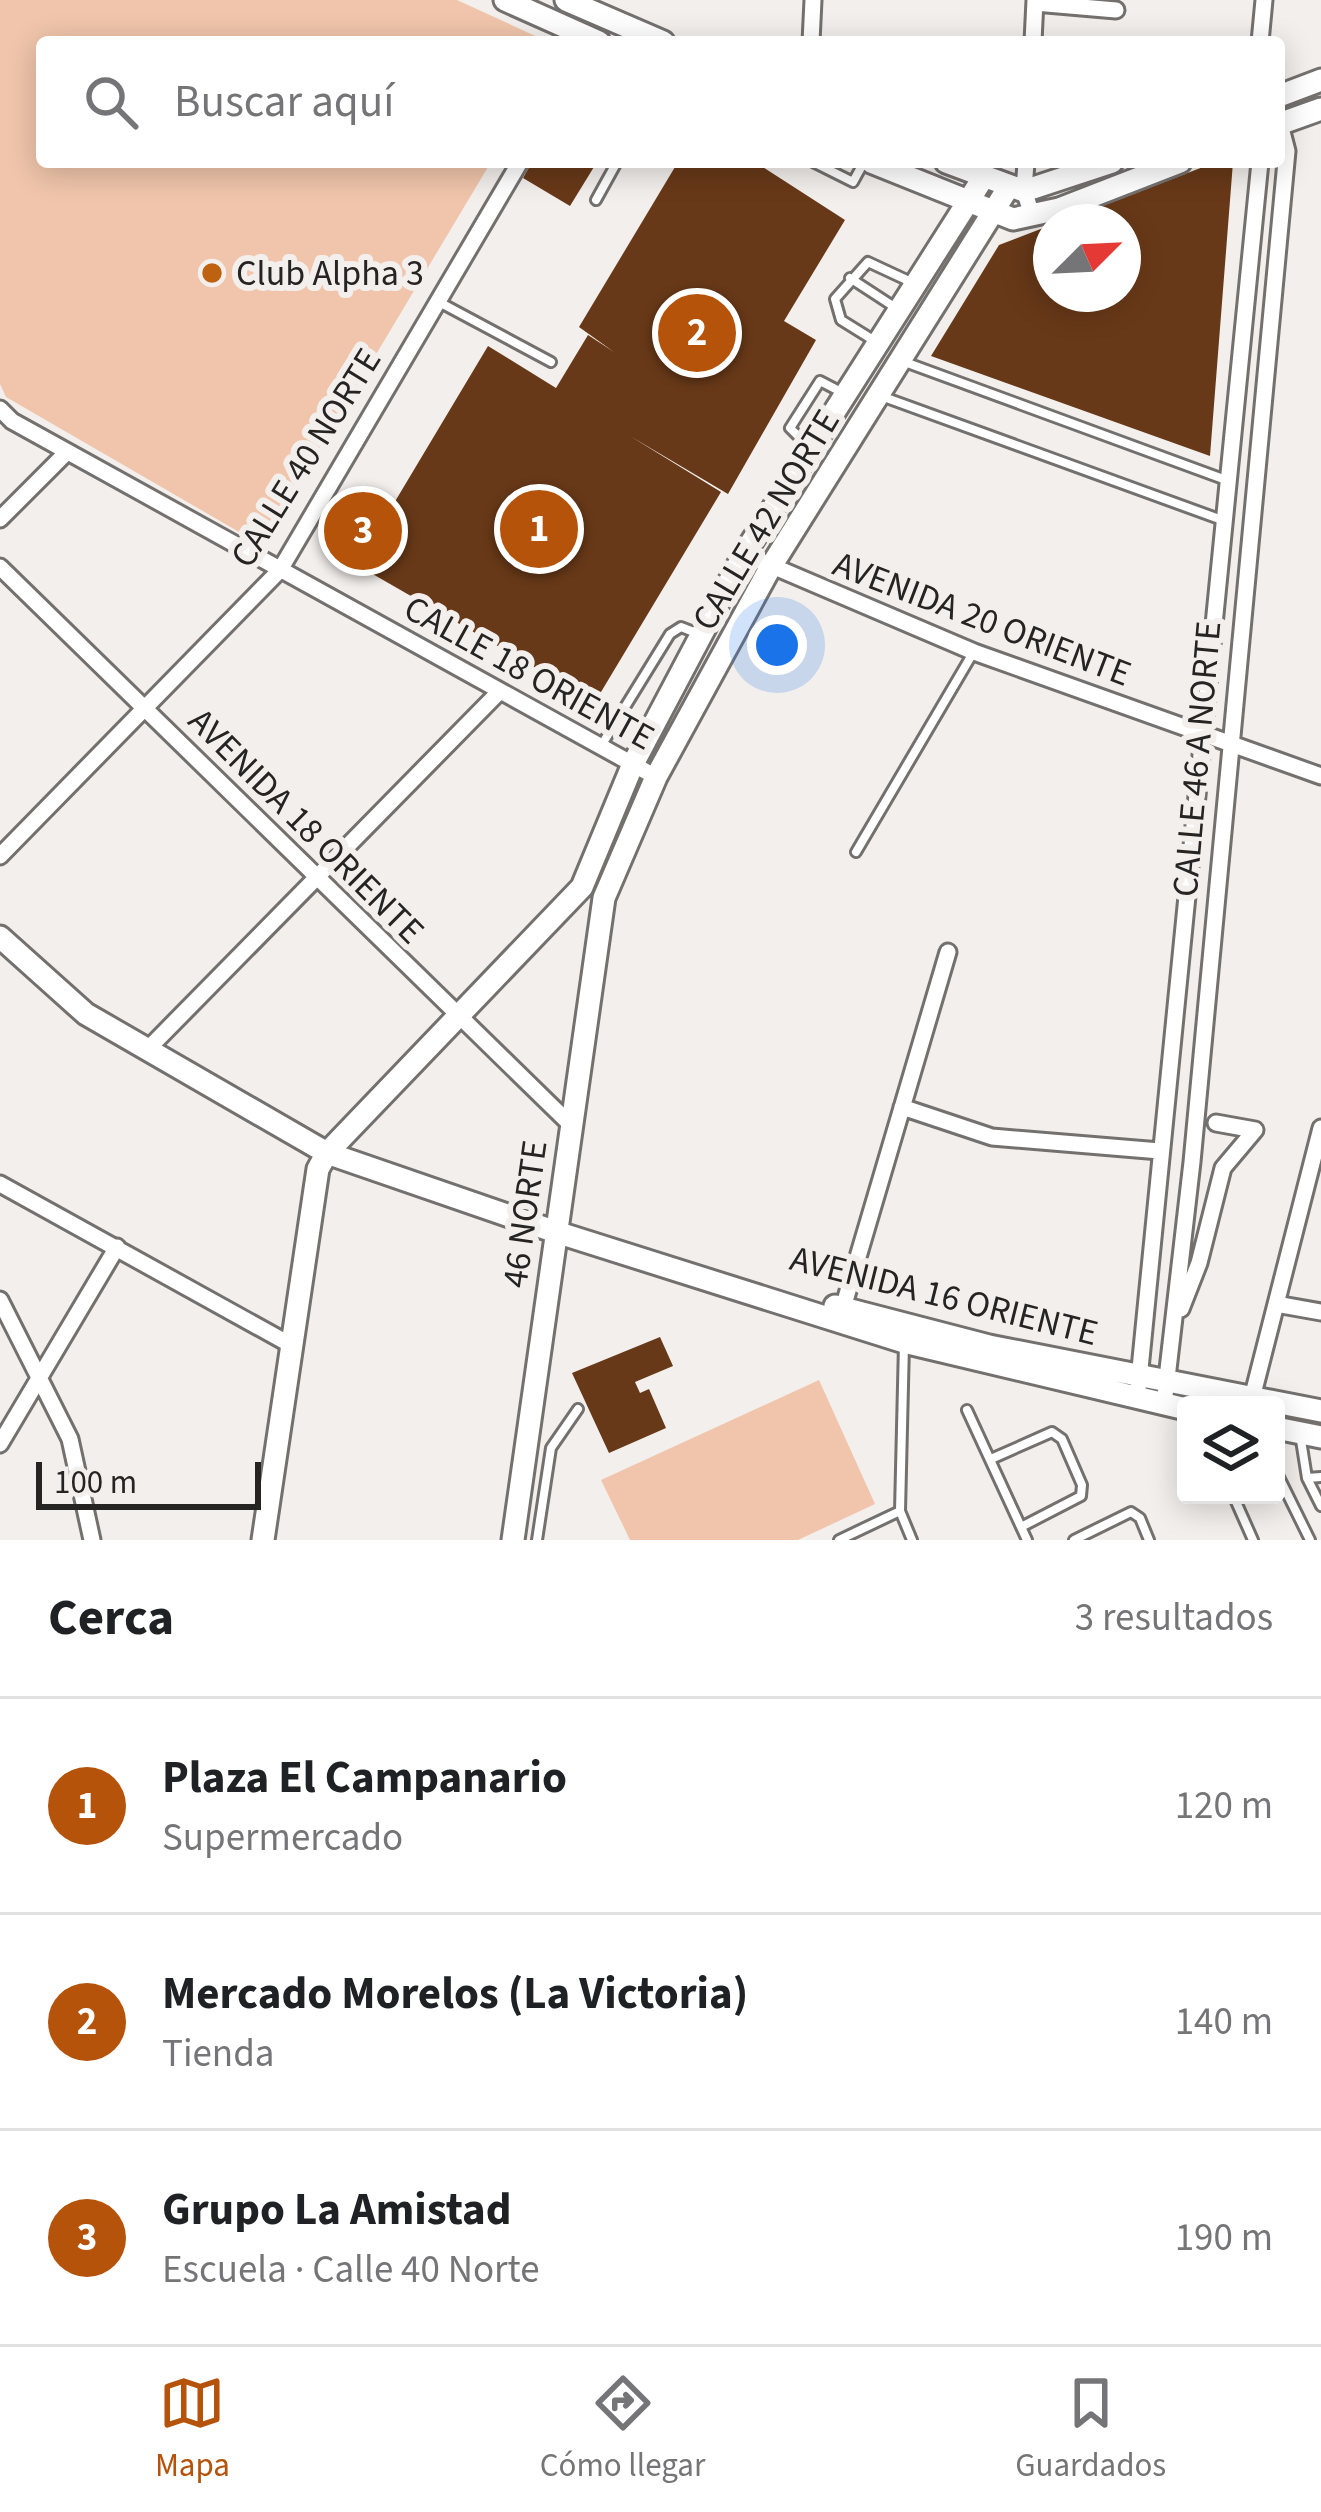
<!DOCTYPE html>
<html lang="es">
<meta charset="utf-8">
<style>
body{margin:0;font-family:"Source Sans 3",sans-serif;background:#f2f2f2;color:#202124}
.controls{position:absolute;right:36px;bottom:36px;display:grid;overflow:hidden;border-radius:12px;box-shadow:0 6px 30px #0003}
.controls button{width:108px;height:108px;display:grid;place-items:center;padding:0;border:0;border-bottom:3px solid #e0e0e0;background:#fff;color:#202124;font:60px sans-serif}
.compass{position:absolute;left:1033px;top:204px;width:108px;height:108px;border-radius:50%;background:#fff;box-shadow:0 6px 30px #0003;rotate:66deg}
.scale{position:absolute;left:36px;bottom:30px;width:225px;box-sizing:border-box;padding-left:12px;border:6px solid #252423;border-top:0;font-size:33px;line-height:42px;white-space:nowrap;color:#252423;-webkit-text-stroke:9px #f3efed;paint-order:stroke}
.you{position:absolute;left:777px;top:645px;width:42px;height:42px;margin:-30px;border:9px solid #fff;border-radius:50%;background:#1a73e8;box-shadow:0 0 0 18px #1a73e833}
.badge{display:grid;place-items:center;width:78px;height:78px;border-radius:50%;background:#b45309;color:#fff;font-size:39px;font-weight:700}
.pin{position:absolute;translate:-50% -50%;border:6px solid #fff;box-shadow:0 3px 12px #0006}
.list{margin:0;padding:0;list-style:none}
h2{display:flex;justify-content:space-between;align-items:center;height:156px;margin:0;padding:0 48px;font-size:51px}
h2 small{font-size:39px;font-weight:400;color:#757577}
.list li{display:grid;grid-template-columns:78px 1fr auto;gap:36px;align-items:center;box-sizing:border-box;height:216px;padding:0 48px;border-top:3px solid #e0e0e0}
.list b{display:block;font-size:45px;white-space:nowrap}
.list p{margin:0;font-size:39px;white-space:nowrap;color:#757577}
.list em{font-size:39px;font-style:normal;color:#757577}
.icon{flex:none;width:66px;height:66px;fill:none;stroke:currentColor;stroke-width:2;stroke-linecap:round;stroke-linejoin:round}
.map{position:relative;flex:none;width:1321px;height:1540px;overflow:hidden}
.search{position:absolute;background:#fff;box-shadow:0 6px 30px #0003;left:36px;right:36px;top:36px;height:132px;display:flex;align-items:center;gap:30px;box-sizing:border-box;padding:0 42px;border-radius:12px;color:#757577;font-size:45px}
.sheet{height:804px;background:#fff}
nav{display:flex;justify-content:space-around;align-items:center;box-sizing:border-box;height:168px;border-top:3px solid #e0e0e0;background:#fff;font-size:33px;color:#757577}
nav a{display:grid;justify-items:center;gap:6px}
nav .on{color:#b45309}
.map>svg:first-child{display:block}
</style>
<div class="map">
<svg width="1321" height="1540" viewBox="0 0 1321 1540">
<rect width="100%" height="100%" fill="#f3efed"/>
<path fill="#f0c5ab" d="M0 0H457L544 40 42 42V162H491L271 530 246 536 6 397 0 384Z
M819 1380 875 1504 798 1540H630L601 1480Z"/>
<path fill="#683918" d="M532 162H597L570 206 523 178Z
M678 162H755L845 220 784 321 816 340 728 494 630 436 721 492 595 702 357 565 488 346 556 388 588 335 614 352 579 327Z
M1216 162H1233L1210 456 931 356 999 245 1051 225V294H1123V222H1061Z
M660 1337 673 1366 635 1382 640 1393 649 1389 666 1428 609 1453 572 1373Z"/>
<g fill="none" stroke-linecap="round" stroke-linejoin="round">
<g stroke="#73706e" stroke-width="14">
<path id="lane" d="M813 162 853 182 864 162
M596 200 617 162
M850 278 899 310
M439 302 551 362
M878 343 841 320 835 299 868 262 911 282
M902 361 1226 480
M881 396 1222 520
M807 445 790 428 820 381 845 394
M601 746 670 634 681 627 699 634
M856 852 973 653
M904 1344 900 1511 912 1540
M967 1410 1027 1540
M1300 1434 1307 1478 1321 1477
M991 1459 1052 1432 1062 1439 1082 1485 1081 1496 1021 1527
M1276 1471 1310 1540
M1307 1478 1321 1506
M1233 1495 1253 1540
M537 1540 551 1448 578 1409
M839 1540 900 1511
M1074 1540 1131 1512 1140 1518 1149 1540"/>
</g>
<g stroke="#73706e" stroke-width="21">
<path id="street" d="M1035 3 1116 10
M811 42 813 0
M1033 42 1035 0
M1260 42 1264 0
M1026 162 1024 191 1033 217
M0 409 12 421 656 777
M0 519 67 452
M744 554 974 652 1321 776
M0 567 572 1126
M0 856 280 570 520 162
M146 1051 498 693
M902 1107 992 1137 1160 1151
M0 1184 291 1345
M0 1300 70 1439 92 1540
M1276 1304 1321 1312
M1181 1309 1199 1263 1223 1168 1255 1130 1216 1123
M840 1318 948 952
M1252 1398 1321 1128
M1137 1399 1260 162
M1164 1404 1192 1162 1287 151 1279 120
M0 1444 117 1247"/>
</g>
<g stroke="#73706e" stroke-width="27">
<path id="secondary" d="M505 0 599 42
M566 0 663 42
M1279 96 1321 80
M1279 124 1321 109
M871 162 1013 219 1059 209 1180 162
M946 162 1024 191 1112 162
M0 937 86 1014 327 1153 556 1232 904 1342 1186 1409
M835 1306 989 1346 1321 1411
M1276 1428 1321 1437
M263 1540 318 1169 327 1153 582 887 633 764 744 554 983 178
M513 1540 604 898 656 777 770 568 1008 188"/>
</g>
<use href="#lane" stroke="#fff" stroke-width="8"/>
<use href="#street" stroke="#fff" stroke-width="15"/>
<use href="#secondary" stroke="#fff" stroke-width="21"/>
</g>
<circle fill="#be6111" stroke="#f3efed" stroke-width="4.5" cx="212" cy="273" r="12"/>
<g text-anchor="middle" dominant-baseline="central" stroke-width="12" stroke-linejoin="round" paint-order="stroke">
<g font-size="36" fill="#252423" stroke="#f3efed" text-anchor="start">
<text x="236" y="273">Club Alpha 3</text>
</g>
<g font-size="36" fill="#252423" stroke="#f3efed">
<text transform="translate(306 458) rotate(-58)">CALLE 40 NORTE</text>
<text transform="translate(766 520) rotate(-59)">CALLE 42 NORTE</text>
<text transform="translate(982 619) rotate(21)">AVENIDA 20 ORIENTE</text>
<text transform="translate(529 673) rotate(29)">CALLE 18 ORIENTE</text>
<text transform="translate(1197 759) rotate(-85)">CALLE 46 A NORTE</text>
<text transform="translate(306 826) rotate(45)">AVENIDA 18 ORIENTE</text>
<text transform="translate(525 1214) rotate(-82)">46 NORTE</text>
<text transform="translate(944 1296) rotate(14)">AVENIDA 16 ORIENTE</text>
</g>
</g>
</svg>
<div class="controls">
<button><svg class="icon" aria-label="layers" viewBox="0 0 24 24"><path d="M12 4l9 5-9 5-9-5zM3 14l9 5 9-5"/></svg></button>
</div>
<svg class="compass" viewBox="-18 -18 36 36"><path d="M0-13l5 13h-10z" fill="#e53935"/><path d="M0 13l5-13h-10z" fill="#757577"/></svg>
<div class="scale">100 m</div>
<div class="you"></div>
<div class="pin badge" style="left:539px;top:529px">1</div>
<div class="pin badge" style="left:697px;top:333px">2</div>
<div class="pin badge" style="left:363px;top:531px">3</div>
<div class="search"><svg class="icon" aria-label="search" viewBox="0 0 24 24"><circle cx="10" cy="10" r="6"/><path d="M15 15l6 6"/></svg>Buscar aquí</div>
</div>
<section class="sheet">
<h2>Cerca<small>3 resultados</small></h2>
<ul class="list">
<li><span class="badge">1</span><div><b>Plaza El Campanario</b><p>Supermercado</p></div><em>120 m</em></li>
<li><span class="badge">2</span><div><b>Mercado Morelos (La Victoria)</b><p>Tienda</p></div><em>140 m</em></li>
<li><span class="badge">3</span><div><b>Grupo La Amistad</b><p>Escuela · Calle 40 Norte</p></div><em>190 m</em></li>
</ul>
</section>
<nav>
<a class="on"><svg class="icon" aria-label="map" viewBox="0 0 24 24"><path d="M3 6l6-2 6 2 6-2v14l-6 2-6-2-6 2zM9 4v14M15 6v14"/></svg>Mapa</a>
<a><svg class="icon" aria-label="directions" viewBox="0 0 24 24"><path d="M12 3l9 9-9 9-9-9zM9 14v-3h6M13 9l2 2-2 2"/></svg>Cómo llegar</a>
<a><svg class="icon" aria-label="saved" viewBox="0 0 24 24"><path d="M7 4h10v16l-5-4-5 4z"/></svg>Guardados</a>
</nav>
